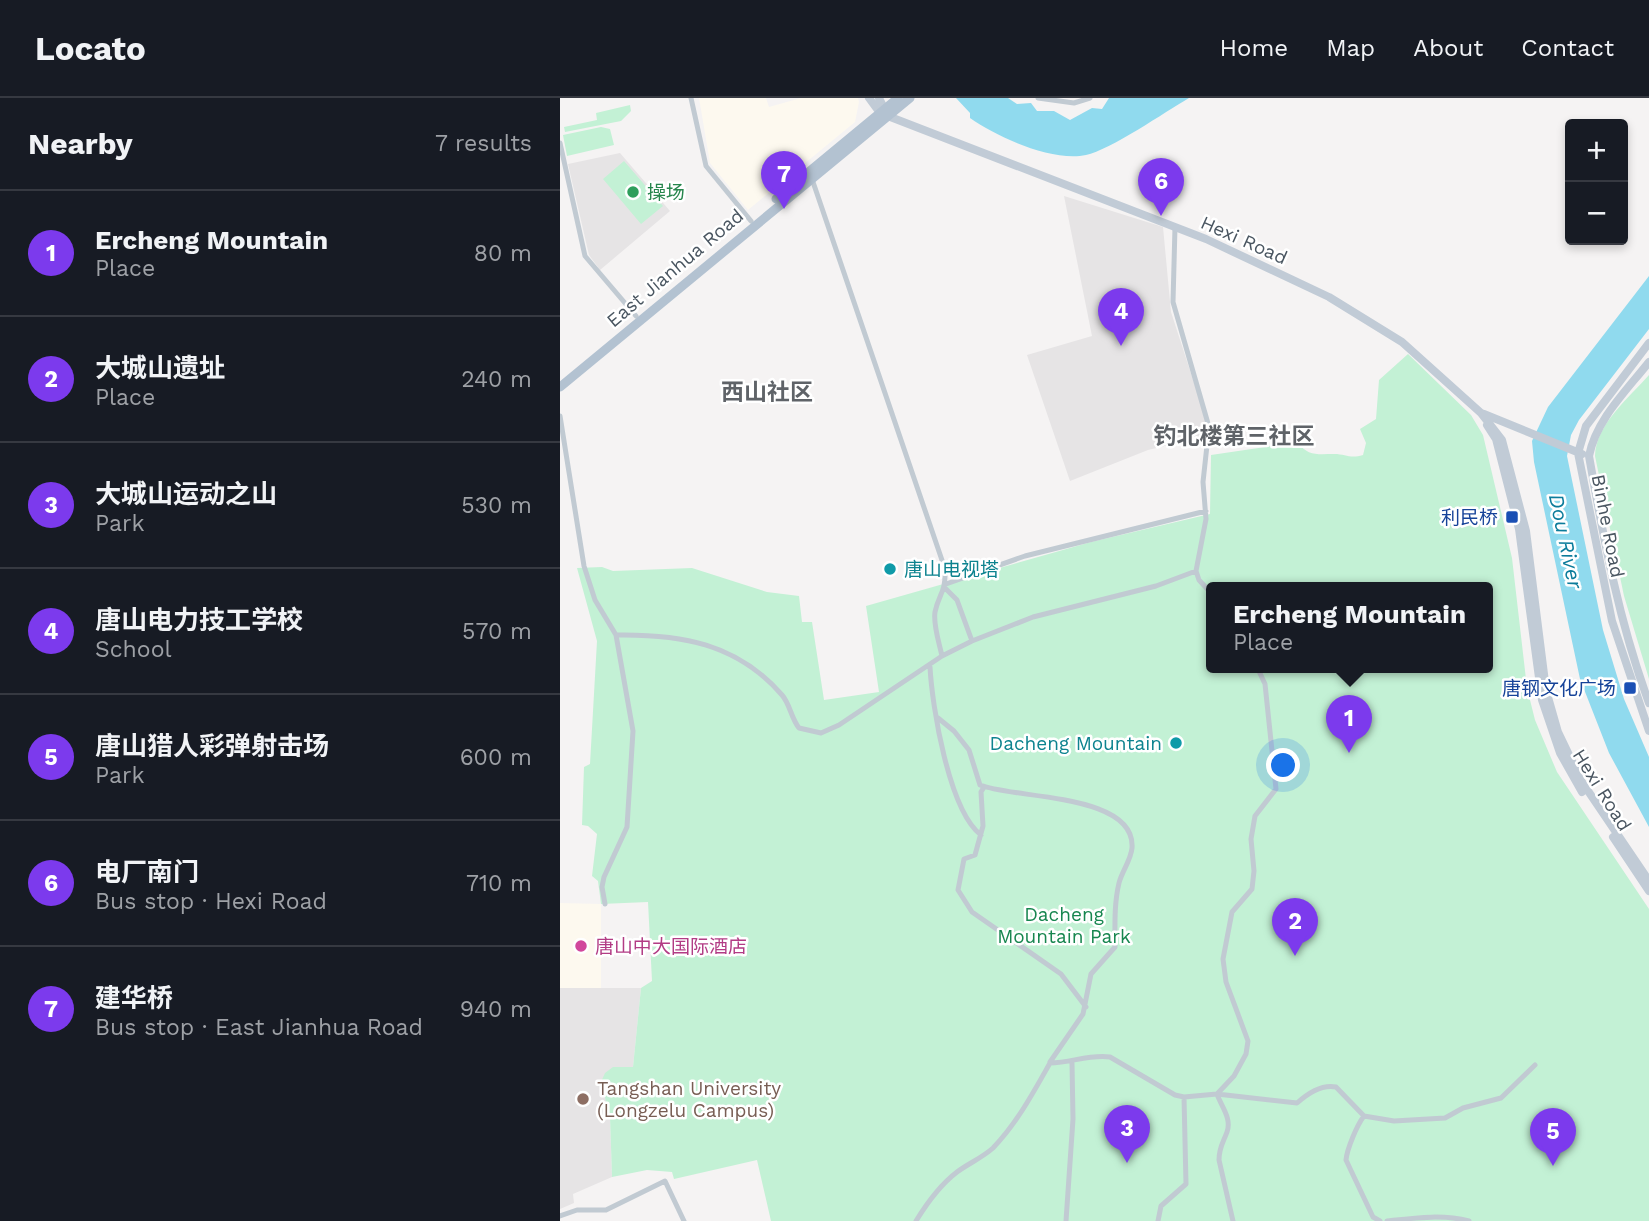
<!DOCTYPE html>
<meta charset="utf-8">
<style>
body{margin:0;font-family:"Work Sans","Noto Sans SC",sans-serif;background:#20242c;color:#f1f3f6}
.controls{position:absolute;right:21px;top:21px;display:grid;overflow:hidden;border-radius:7px;box-shadow:0 4px 10px #0003}
.controls button{width:63px;height:63px;display:grid;place-items:center;padding:0;border:0;border-bottom:2px solid #363941;background:#171b24;color:#f1f3f6;font:35px sans-serif}
.you{position:absolute;left:724px;top:668px;width:24px;height:24px;margin:-18px;border:5px solid #fff;border-radius:50%;background:#1a73e8;box-shadow:0 0 0 10px #1a73e833}
.badge{display:grid;place-items:center;width:46px;height:46px;border-radius:50%;background:#7c3aed;color:#fff;font-size:23px;font-weight:700}
.pin{position:absolute;translate:-50% -58px;filter:drop-shadow(0 2px 4px #0008)}
.pin::after{content:'';position:absolute;top:37px;width:24px;height:21px;background:inherit;clip-path:polygon(0 0,100% 0,50% 100%)}
.popup{position:absolute;left:646px;top:484px;width:287px;height:91px;box-sizing:border-box;display:grid;place-content:center;border-radius:7px;background:#171b24;filter:drop-shadow(0 2px 5px #0005);font-size:23px;white-space:nowrap;color:#9ea1a6}
.popup b{font-size:26px;color:#f1f3f6}
.popup::after{content:'';position:absolute;left:50%;top:100%;margin-left:-14px;border:14px solid transparent;border-top-color:#171b24}
.list{margin:0;padding:0;list-style:none}
h2{display:flex;justify-content:space-between;align-items:center;height:91px;margin:0;padding:0 28px;font-size:30px}
h2 small{font-size:23px;font-weight:400;color:#9ea1a6}
.list li{display:grid;grid-template-columns:46px 1fr auto;gap:21px;align-items:center;box-sizing:border-box;height:126px;padding:0 28px;border-top:2px solid #363941}
.list b{display:block;font-size:26px;white-space:nowrap}
.list p{margin:0;font-size:23px;white-space:nowrap;color:#9ea1a6}
.list em{font-size:23px;font-style:normal;color:#9ea1a6}
.map{position:relative;flex:none;width:1089px;height:1123px;overflow:hidden}
header{display:flex;align-items:center;gap:42px;box-sizing:border-box;height:98px;padding:0 35px;background:#171b24;border-bottom:2px solid #363941}
header strong{font-size:33px}
nav{display:flex;gap:38px;margin-inline-start:auto;font-size:24px}
main{display:flex}
aside{flex:1;background:#171b24}
.map>svg:first-child{display:block}
</style>
<header>
<strong>Locato</strong>
<nav><a>Home</a><a>Map</a><a>About</a><a>Contact</a></nav>
</header>
<main>
<aside>
<h2>Nearby<small>7 results</small></h2>
<ul class="list">
<li><span class="badge">1</span><div><b>Ercheng Mountain</b><p>Place</p></div><em>80 m</em></li>
<li><span class="badge">2</span><div><b>大城山遗址</b><p>Place</p></div><em>240 m</em></li>
<li><span class="badge">3</span><div><b>大城山运动之山</b><p>Park</p></div><em>530 m</em></li>
<li><span class="badge">4</span><div><b>唐山电力技工学校</b><p>School</p></div><em>570 m</em></li>
<li><span class="badge">5</span><div><b>唐山猎人彩弹射击场</b><p>Park</p></div><em>600 m</em></li>
<li><span class="badge">6</span><div><b>电厂南门</b><p>Bus stop · Hexi Road</p></div><em>710 m</em></li>
<li><span class="badge">7</span><div><b>建华桥</b><p>Bus stop · East Jianhua Road</p></div><em>940 m</em></li>
</ul>
</aside>
<div class="map">
<svg width="1089" height="1123" viewBox="0 0 1089 1123">
<rect width="100%" height="100%" fill="#f5f3f3"/>
<path fill="#fdf9ef" d="M139 0H206L209 9 241 0H298L299 4 295 24 188 112 150 65Z
M0 805 41 806V891L0 890Z"/>
<path fill="#e6e4e5" d="M60 55 110 113 40 172 29 157 8 66Z
M504 98 603 129 611 214 651 337 588 352 510 383 467 257 532 238Z
M0 890H81L73 969 42 984 50 1019 52 1079 13 1096 14 1105 0 1111Z"/>
<path fill="#c3f1d5" fill-rule="evenodd" d="M70 7 71 13 61 23 5 34 4 29 37 22 36 15Z
M41 29 50 31 54 47 7 58 3 37Z
M64 63 103 108 81 126 43 81Z
M848 256 911 317 923 337 952 460 967 590 975 622 997 674 1089 811V1123H211L197 1062 114 1081 112 1074 87 1072 52 1079 50 1019 41 984 45 975 53 969H73L81 890 92 883 88 804 41 806 38 783 32 778 37 736 28 728 22 727 24 669 30 666 37 543 17 470 42 469 53 473 132 470 207 494 239 498 242 524H252L264 602 319 594 306 508 531 444 650 416 651 357 738 344C747 359 760 356 774 356 786 356 790 361 803 357L806 345 800 331 816 321 819 282ZM651 489H927V569H651Z
M1089 277V581L1064 498 1035 358C1036 326 1069 300 1089 277Z"/>
<path fill="#90daee" d="M396 0H448L457 6 471 5 477 13H494L510 22 532 10 542 11 549 0H629C605 14 550 52 526 57 492 64 437 39 410 20V15Z
M1089 178V231L1019 322 1011 337 1007 358 1043 532 1064 601 1089 659V729L1049 655 1020 581 974 364 972 343 988 309Z"/>
<g fill="none" stroke-linecap="round" stroke-linejoin="round">
<path stroke="#c1cad2" stroke-width="5" d="M131 0 146 68 191 123
M478 0 514 5 530 0
M0 45 25 158 76 218
M252 81 385 471C386 495 379 495 375 514 373 527 379 544 382 558
M615 129 613 204 649 329 643 384 646 421 636 473
M0 318 24 468 35 502 56 537 73 633 67 729 44 779 42 789 45 806
M386 486 465 458 646 413
M386 491 397 502 412 543
M56 537C120 536 177 545 222 597 230 606 231 620 239 630L261 635 279 627 382 558 412 543 473 519 596 488 636 473 639 482 651 495
M370 569C372 608 389 713 421 737
M378 620 394 633 409 652 420 687C454 701 576 695 572 750 571 762 562 773 559 785 554 806 555 827 555 849L531 876 523 916 490 964
M424 689 421 694 423 728 415 757 404 761 398 792 412 814 501 876 526 909
M657 996 737 1005C747 996 762 986 776 989L804 1018 834 1023 885 1020 903 1010 941 1000 975 967
M657 996C661 1008 672 1020 667 1034 663 1045 659 1049 659 1062L673 1123
M804 1018C797 1027 787 1051 786 1062L813 1119 820 1123
M0 1118 17 1112H46L105 1083 124 1123
M356 1123C367 1105 380 1087 397 1074 409 1065 422 1060 433 1050 457 1025 473 995 490 965 511 965 529 956 550 959L615 997 624 999 657 996 674 978 686 956 688 943 666 884 663 861 672 814 692 791 694 773 691 741 695 718 716 691 705 586 697 569
M506 1123 513 1021 512 965
M598 1123 601 1108 626 1086 624 999
M827 1123C854 1120 882 1116 909 1123"/>
<path stroke="#c1cbd6" stroke-width="8" d="M309 0 320 15 646 141 769 199 842 244 921 315 942 342 966 433 986 592 998 634 1022 684 1089 783
M319 0 327 16
M1089 245 1026 328 1018 355 1052 523 1089 633
M1089 264C1066 293 1036 322 1029 358 1044 443 1059 524 1089 605
M924 316 1022 356
M927 327 936 341 959 431 982 602 1000 655 1022 694
M1053 739 1089 793"/>
<path stroke="#b3c2d1" stroke-width="9" d="M216 101 338 0
M0 289 350 0"/>
</g>
<circle fill="#2e9e5b" stroke="#fff" stroke-width="2.5" cx="73" cy="94" r="7"/>
<g fill="#1a4fb4" stroke="#fff" stroke-width="2.5">
<rect x="945" y="412" width="14" height="14" rx="3.5"/>
<rect x="1063" y="583" width="14" height="14" rx="3.5"/>
</g>
<g fill="#0f9aa8" stroke="#fff" stroke-width="2.5">
<circle cx="330" cy="471" r="7"/>
<circle cx="616" cy="645" r="7"/>
</g>
<circle fill="#d1479c" stroke="#fff" stroke-width="2.5" cx="21" cy="848" r="7"/>
<circle fill="#8d6e63" stroke="#fff" stroke-width="2.5" cx="23" cy="1001" r="7"/>
<g text-anchor="middle" dominant-baseline="central" stroke-width="5" stroke-linejoin="round" paint-order="stroke">
<g font-size="19" fill="#27864d" stroke="#fff" text-anchor="start">
<text x="87" y="94">操场</text>
</g>
<g font-size="19" fill="#4a5661" stroke="#fff">
<text transform="translate(684 142) rotate(24)">Hexi Road</text>
<text transform="translate(115 170) rotate(-40)">East Jianhua Road</text>
<text transform="translate(1048 428) rotate(79)">Binhe Road</text>
<text transform="translate(1042 692) rotate(58)">Hexi Road</text>
</g>
<g font-size="19" fill="#164399" stroke="#fff" text-anchor="end">
<text x="938" y="419">利民桥</text>
<text x="1056" y="590">唐钢文化广场</text>
</g>
<g font-size="19" fill="#0d838f" stroke="#fff" text-anchor="start">
<text x="344" y="471">唐山电视塔</text>
<text x="602" y="645" text-anchor="end">Dacheng Mountain</text>
</g>
<g font-size="19" fill="#17864f" stroke="#fff">
<text x="504" y="816">Dacheng<tspan x="504" dy="22">Mountain Park</tspan></text>
</g>
<g font-size="19" fill="#b23c85" stroke="#fff" text-anchor="start">
<text x="35" y="848">唐山中大国际酒店</text>
</g>
<g font-size="19" fill="#785e54" stroke="#fff" text-anchor="start">
<text x="37" y="990">Tangshan University<tspan x="37" dy="22">(Longzelu Campus)</tspan></text>
</g>
<g font-size="21" font-style="italic" fill="#0c7c9b" stroke="#fff">
<text transform="translate(1006 443) rotate(78)">Dou River</text>
</g>
<g font-size="23" font-weight="bold" fill="#5f6368" stroke="#fff">
<text x="207" y="294">西山社区</text>
<text x="674" y="338">钓北楼第三社区</text>
</g>
</g>
</svg>
<div class="controls">
<button>+</button>
<button>−</button>
</div>
<div class="you"></div>
<div class="pin badge" style="left:789px;top:655px">1</div>
<div class="popup"><b>Ercheng Mountain</b>Place</div>
<div class="pin badge" style="left:735px;top:858px">2</div>
<div class="pin badge" style="left:567px;top:1065px">3</div>
<div class="pin badge" style="left:561px;top:248px">4</div>
<div class="pin badge" style="left:993px;top:1068px">5</div>
<div class="pin badge" style="left:601px;top:118px">6</div>
<div class="pin badge" style="left:224px;top:111px">7</div>
</div>
</main>
